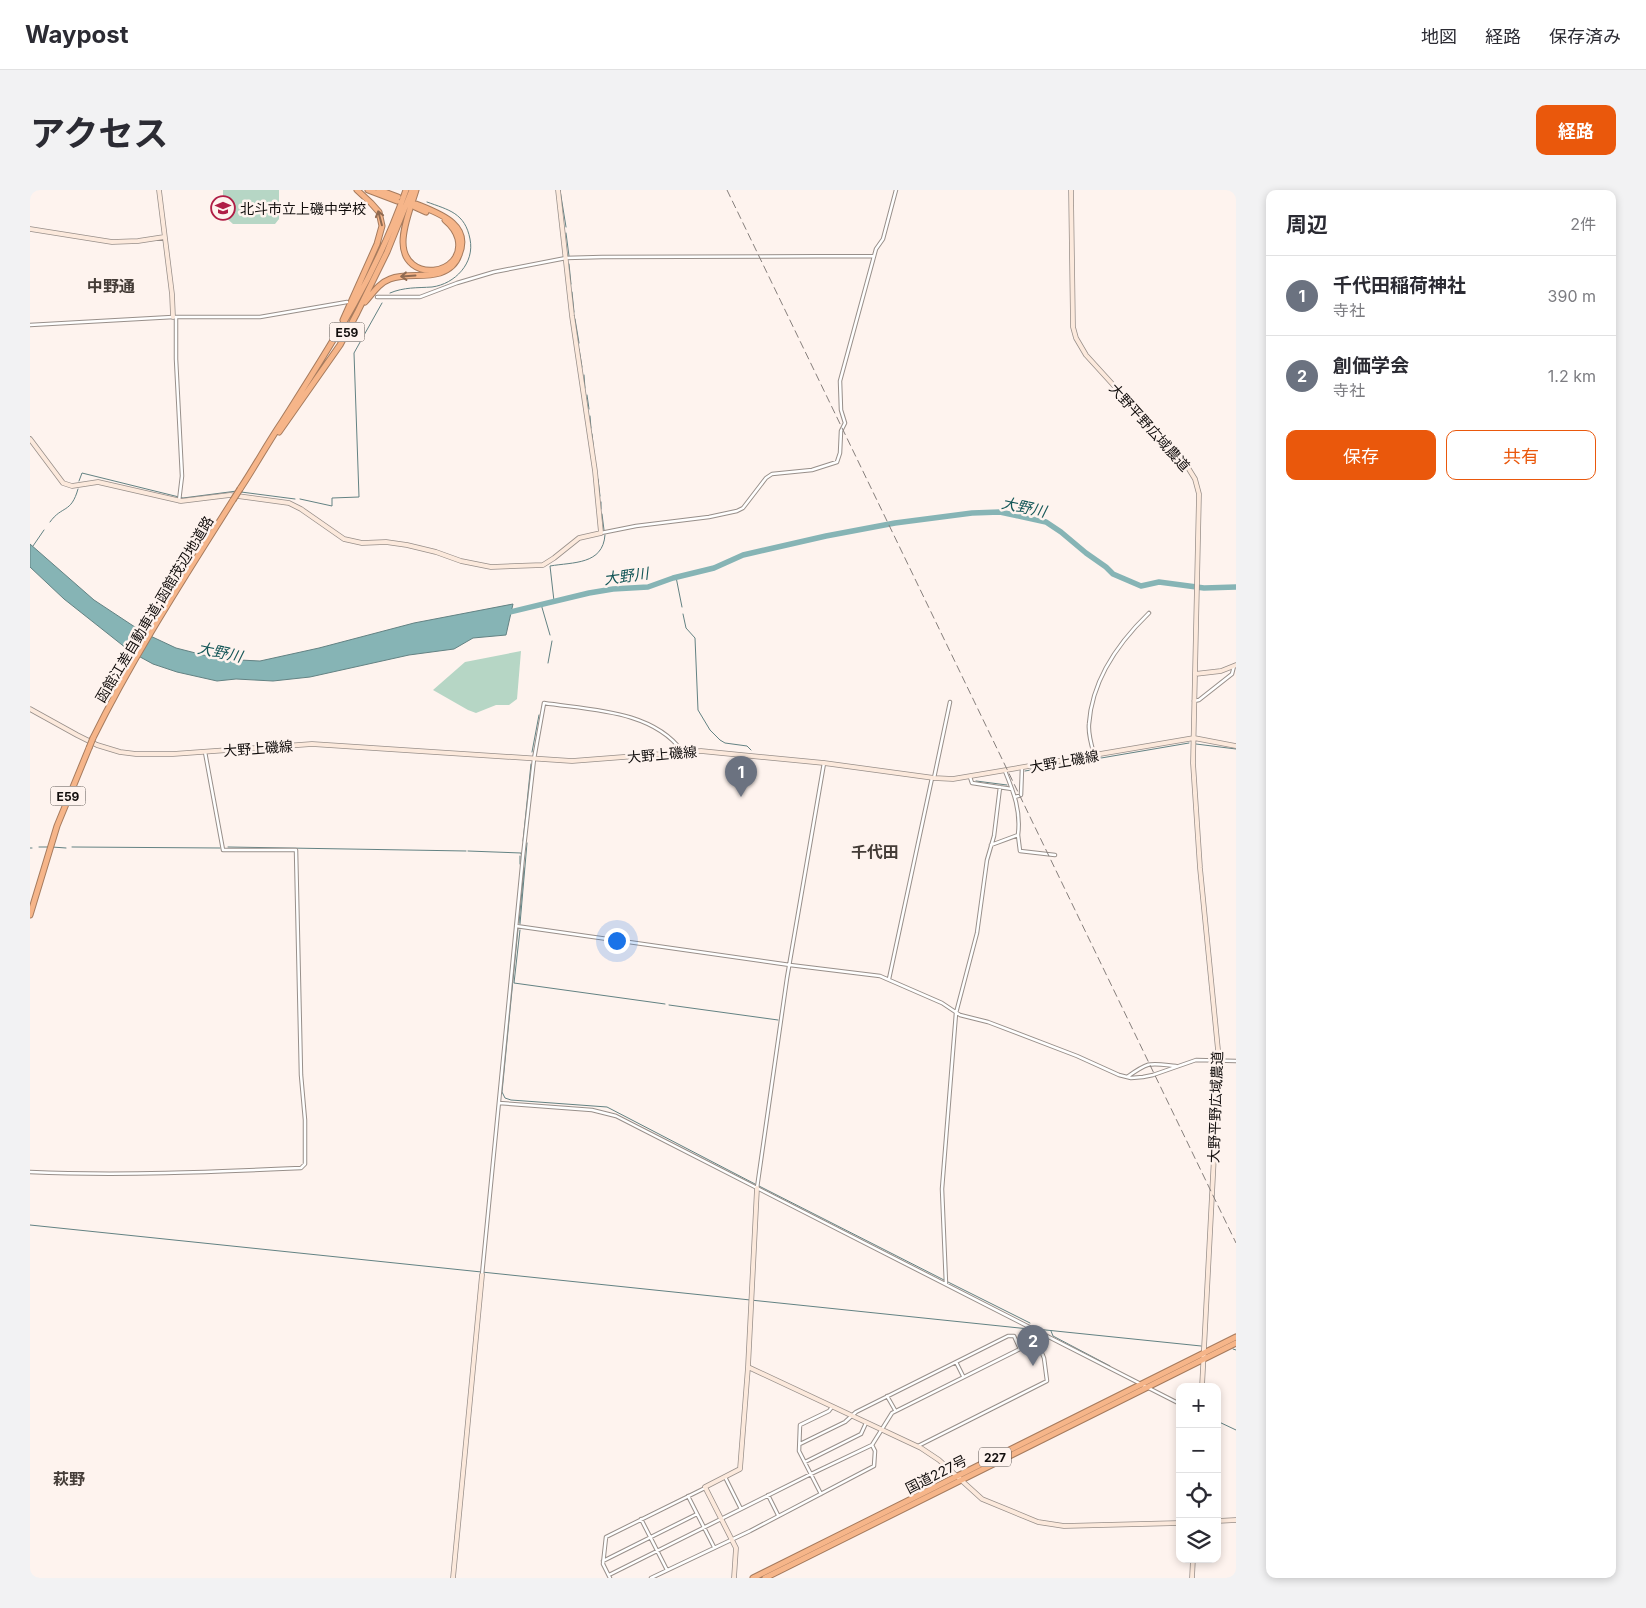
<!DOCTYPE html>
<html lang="ja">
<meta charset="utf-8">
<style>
body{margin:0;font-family:Inter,"Noto Sans JP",sans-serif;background:#f2f2f3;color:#2b2b33}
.controls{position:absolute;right:15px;bottom:15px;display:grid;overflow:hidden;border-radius:10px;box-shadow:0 2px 8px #0003}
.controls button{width:45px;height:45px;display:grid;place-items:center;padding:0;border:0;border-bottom:1px solid #e1e1e2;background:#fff;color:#2b2b33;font:25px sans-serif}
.you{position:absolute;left:586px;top:750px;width:18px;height:18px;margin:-12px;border:4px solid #fff;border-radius:50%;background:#1a73e8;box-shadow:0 0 0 8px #1a73e833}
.badge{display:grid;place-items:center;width:32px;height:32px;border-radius:50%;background:#ea580c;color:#fff;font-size:16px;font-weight:700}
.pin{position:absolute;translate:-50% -41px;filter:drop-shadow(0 1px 2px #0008)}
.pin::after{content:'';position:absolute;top:26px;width:18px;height:15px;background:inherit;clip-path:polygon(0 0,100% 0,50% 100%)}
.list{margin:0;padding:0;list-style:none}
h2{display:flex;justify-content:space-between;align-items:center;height:65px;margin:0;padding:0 20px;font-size:21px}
h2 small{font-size:16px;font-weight:400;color:#7c7c81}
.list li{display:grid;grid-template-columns:32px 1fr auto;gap:15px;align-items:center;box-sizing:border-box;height:80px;padding:0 20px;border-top:1px solid #e1e1e2}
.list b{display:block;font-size:19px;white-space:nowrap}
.list p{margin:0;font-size:16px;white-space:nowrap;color:#7c7c81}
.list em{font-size:16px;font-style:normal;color:#7c7c81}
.actions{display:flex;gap:10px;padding:15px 20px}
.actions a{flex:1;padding:11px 0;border:1px solid #ea580c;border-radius:10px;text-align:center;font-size:18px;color:#ea580c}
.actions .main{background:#ea580c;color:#fff}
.icon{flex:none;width:28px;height:28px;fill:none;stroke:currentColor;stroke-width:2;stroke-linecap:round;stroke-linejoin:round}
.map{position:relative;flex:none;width:1206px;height:1388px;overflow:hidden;border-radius:10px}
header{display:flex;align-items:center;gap:30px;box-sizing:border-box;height:70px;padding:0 25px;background:#fff;border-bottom:1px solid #e1e1e2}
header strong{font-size:24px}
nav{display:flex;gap:28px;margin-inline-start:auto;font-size:18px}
.intro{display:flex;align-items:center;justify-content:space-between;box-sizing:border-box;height:120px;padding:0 30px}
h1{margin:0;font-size:35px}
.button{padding:12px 22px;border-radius:10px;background:#ea580c;color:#fff;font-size:18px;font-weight:700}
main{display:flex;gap:30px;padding:0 30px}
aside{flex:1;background:#fff;border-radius:10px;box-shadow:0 2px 8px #0003}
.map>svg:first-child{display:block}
</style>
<header>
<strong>Waypost</strong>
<nav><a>地図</a><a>経路</a><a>保存済み</a></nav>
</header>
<div class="intro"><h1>アクセス</h1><a class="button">経路</a></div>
<main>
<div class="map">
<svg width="1206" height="1388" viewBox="0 0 1206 1388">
<rect width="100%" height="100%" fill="#fef3ee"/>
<path fill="#b6d6c5" d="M193 0H249V29L245 34H203L193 25Z
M491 461 487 509 479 515H466L446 523 438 520 403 500 435 472Z"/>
<path fill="#86b4b5" stroke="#638283" d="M0 354 64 410 114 443 146 458 189 469 230 471 289 458 384 433 483 414 476 445 443 448 424 459 379 465 280 487 243 491 206 489 187 491 147 482 123 474 101 462 34 409 0 377Z"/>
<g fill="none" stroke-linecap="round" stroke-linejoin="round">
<path stroke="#638283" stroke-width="1" d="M530 0 536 37
M536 43 539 66
M539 74 541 94
M542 102 544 122
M360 103C374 97 387 98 402 97 425 94 445 73 440 49 435 23 419 20 397 12
M545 129 549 153
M549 159 552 177
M554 185 555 198
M557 205 559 219
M560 226 561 238
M562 244 564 264
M568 289 570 306
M49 291 52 283 153 308 207 301
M211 302 265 309
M270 309 302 316V308L329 307 324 163 352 113
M571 312V319
M572 324 574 340
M20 332C32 315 41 324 48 299
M3 356 14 340
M646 387 652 417
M524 411 520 376C543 372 573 375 575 345
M511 414 520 445
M653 424 656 438 665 448 668 520 680 540 690 550 695 553 717 556 721 560
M518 473 522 451
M1166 554 1206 559
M502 562 509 525
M995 581 1159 553
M946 591 977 595
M493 651 501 574
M9 657H18
M22 657 36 658
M42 657 190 658
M198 657 436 661
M0 658H2
M438 661 491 663V664
M490 674V666
M489 733 494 678
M490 734 497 653
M488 739 472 902 475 908 481 910 577 917 725 994
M490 740 484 793 635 814
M639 815 748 830
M729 996 914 1090
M0 1035 999 1139
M918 1092 1000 1133
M1006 1139 1171 1156
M1021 1141 1023 1146 1080 1176
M1203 1159 1206 1160
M1187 1231 1206 1240"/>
<path stroke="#86b4b5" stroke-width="5.5" d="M476 423 559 403 583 399 618 397 643 388 684 378 713 365 796 346 865 333 942 323 970 322 1016 332 1031 342 1056 363 1076 377 1083 384 1111 396 1129 392 1174 398 1206 397"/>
<g stroke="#988f8a" stroke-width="4.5">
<path id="street" d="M347 107H390L427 93 464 82 536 68 572 67 844 66
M146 128V169L152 286 149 311
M0 135 143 127H230L317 112
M571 343 606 336 679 327 707 321 713 318 736 288 742 284 782 280 807 272 810 263 811 241 815 233 811 220 810 191 846 59 853 49 866 0
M1164 511 1169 510 1202 484 1204 476
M1064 564C1061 554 1058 544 1059 534 1062 489 1089 452 1119 423
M940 587 942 593 982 599
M904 588 920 512
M985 607 991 605 992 578
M988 645 990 661 1025 665
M961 655 988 645C991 621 984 603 975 581
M486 736 760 775 850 786 912 813 930 825 958 832 1047 866 1089 885 1101 888 1113 887 1123 885 1166 870 1206 871
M859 789 902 588
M1097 887C1120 871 1119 873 1146 876
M469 913 562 920 586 926 1150 1214
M0 982C90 986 181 982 271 978L275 974V930L271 885 266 660H193L175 562
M727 998 757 788 794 573
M452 1085 493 666 504 569 514 513C560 520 622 520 652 561
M916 1094 912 999 926 823 947 743 957 670 964 646 970 597
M926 1172 933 1186
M857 1206 865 1220
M770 1254 815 1232 826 1222 978 1146H984L990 1159
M888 1256 1017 1191 1014 1168 1009 1156 1017 1146
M775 1272 831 1244 836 1233
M695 1287 711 1319
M791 1304 769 1261 770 1235 799 1221 802 1217
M738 1305 748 1325
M658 1306 684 1357
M611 1329 637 1380
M573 1371 667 1324
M579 1385 781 1284 842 1255 862 1223 990 1159 1009 1156
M580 1388 573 1374 576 1347 675 1298
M621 1388 720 1341 844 1276 845 1261 842 1255"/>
</g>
<g stroke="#988f8a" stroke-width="5.5">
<path id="secondary" d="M129 0 142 104 143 127
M1041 0 1043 137 1046 148 1056 165 1157 276 1165 289 1169 304 1163 573 1170 678 1189 870 1172 1197
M0 39 82 52 108 51 134 47
M0 249 33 293 42 296 68 292 151 311 200 305 259 313 271 319 314 349 332 353 356 352 377 355 406 362 431 371 461 377 513 375 524 368 549 348 571 343 565 281 542 126 528 0
M1165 484 1191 481 1206 475
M0 519 47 545 67 555 90 562 106 564H143L282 554 542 571 671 561 794 573 904 588 923 589 1164 548 1206 556
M727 998 718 1177 891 1258 909 1270 952 1309 1008 1332 1034 1336 1150 1333
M1187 1331 1206 1330
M423 1388 452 1085
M704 1388 706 1358 675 1297 710 1279 718 1177
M1162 1388 1163 1369"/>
</g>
<g stroke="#a67b5e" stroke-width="7">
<path id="highway" d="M338 0 367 11
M349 0 368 7
M386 0C381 17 373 35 373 52 373 94 436 86 428 49 426 41 421 35 415 30
M385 17 396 22
M335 112C343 103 349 93 360 89 376 83 394 88 410 83 419 80 426 74 429 65 442 34 408 23 386 14
M313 130 347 54 352 36 349 22 341 13 327 0
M249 242 310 155 327 123 357 62 382 0
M210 299C224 278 236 256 250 235 299 158 346 87 376 0
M63 548C104 465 154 388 203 310
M0 725 27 636 59 558
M723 1388 1206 1147
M735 1388 1206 1153"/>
</g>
<use href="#street" stroke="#fff" stroke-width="2.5"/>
<use href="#secondary" stroke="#fce9dc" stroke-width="4"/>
<use href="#highway" stroke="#f6b589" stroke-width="5"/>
<path stroke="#867f7c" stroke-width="1" stroke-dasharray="8 4" stroke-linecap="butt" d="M697 0 1206 1053"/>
<g stroke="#a67b5e" stroke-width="7" stroke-linecap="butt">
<path id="highway-bridge" d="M203 310 210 299
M59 558 63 548"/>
</g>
<use href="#highway-bridge" stroke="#f6b589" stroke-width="5"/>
</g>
<defs><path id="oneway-shaft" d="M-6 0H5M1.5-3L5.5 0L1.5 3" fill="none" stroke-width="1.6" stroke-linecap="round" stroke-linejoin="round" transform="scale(1.25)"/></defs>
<g stroke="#8f6a51">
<use href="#oneway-shaft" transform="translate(350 28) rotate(-105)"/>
<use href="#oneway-shaft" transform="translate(378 86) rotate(176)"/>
</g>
<defs>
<g id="school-ring" transform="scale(1.25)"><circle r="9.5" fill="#fef3ee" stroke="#b01e46" stroke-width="1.5"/><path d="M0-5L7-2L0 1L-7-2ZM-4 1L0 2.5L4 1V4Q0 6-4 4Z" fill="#b01e46"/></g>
</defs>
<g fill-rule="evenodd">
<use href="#school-ring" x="193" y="18"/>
</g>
<g text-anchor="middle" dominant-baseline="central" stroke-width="5" stroke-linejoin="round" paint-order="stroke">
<g fill="#fef3ee" stroke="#595350" stroke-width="1">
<rect x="299.5" y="132.5" width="35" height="19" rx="4"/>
<rect x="20.5" y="596.5" width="35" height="19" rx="4"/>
<rect x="949" y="1257.5" width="32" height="19" rx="4"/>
</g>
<g font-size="12" font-weight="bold" fill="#120e0d">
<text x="317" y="142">E59</text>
<text x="38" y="606">E59</text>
<text x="965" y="1267">227</text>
</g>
<g font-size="14" fill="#120e0d" stroke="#fef3ee" text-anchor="start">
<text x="210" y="18">北斗市立上磯中学校</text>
</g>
<g font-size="14" fill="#120e0d" stroke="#fef3ee">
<text transform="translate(1120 237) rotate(48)">大野平野広域農道</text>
<text transform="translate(124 419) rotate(-59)">函館江差自動車道;函館茂辺地道路</text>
<text transform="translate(228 558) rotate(-4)">大野上磯線</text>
<text transform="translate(632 564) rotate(-5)">大野上磯線</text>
<text transform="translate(1034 571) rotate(-10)">大野上磯線</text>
<text transform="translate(1185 917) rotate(-88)">大野平野広域農道</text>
<text transform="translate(906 1284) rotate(-27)">国道227号</text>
</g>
<g font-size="15" font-style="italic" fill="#155758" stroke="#fef3ee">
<text transform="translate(994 317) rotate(12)">大野川</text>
<text transform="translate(596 386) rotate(-8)">大野川</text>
<text transform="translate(190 462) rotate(12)">大野川</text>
</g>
<g font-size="16" font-weight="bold" fill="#443c37" stroke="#fef3ee">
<text x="81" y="96">中野通</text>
<text x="845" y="662">千代田</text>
<text x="39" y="1289">萩野</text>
</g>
</g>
</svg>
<div class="controls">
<button>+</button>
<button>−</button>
<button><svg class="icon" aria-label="locate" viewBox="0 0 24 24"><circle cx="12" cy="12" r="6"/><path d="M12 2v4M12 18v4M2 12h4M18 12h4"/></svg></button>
<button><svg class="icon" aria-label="layers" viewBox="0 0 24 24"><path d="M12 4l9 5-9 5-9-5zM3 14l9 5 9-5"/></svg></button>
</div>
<div class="you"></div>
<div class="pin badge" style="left:711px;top:607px;background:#6b7280">1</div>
<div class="pin badge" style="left:1003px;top:1176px;background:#6b7280">2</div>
</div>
<aside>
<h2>周辺<small>2件</small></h2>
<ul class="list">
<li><span class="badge" style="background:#6b7280">1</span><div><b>千代田稲荷神社</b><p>寺社</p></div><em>390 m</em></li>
<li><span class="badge" style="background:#6b7280">2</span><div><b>創価学会</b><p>寺社</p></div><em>1.2 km</em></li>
</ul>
<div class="actions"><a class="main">保存</a><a>共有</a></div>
</aside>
</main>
